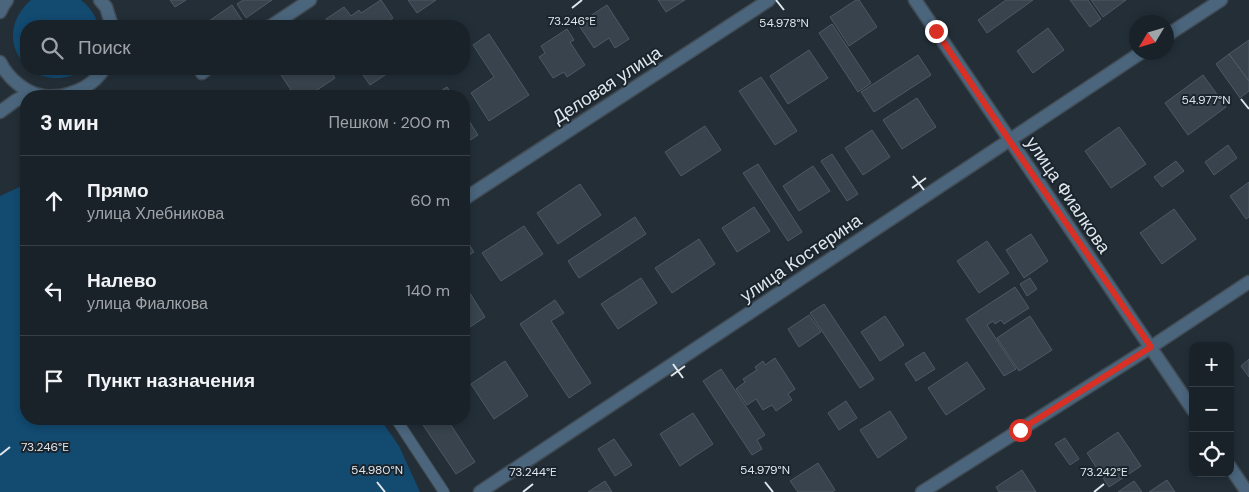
<!DOCTYPE html>
<html lang="ru">
<meta charset="utf-8">
<style>
body{margin:0;font-family:"DM Sans",sans-serif;background:#272f35;color:#f1f3f6}
.controls{position:absolute;right:15px;bottom:15px;display:grid;overflow:hidden;border-radius:10px;box-shadow:0 2px 8px #0003}
.controls button{width:45px;height:45px;display:grid;place-items:center;padding:0;border:0;border-bottom:1px solid #383f46;background:#1a2229;color:#f1f3f6;font:25px sans-serif}
.compass{position:absolute;left:1129px;top:15px;width:45px;height:45px;border-radius:50%;background:#1a2229;box-shadow:0 2px 8px #0003;rotate:232deg}
.stop{position:absolute;width:15px;height:15px;margin:-11px;border:4px solid #d93025;border-radius:50%;background:#fff}
.stop.end{background:#d93025;border-color:#fff;box-shadow:0 1px 5px #0008}
.list{margin:0;padding:0;list-style:none}
h2{display:flex;justify-content:space-between;align-items:center;height:65px;margin:0;padding:0 20px;font-size:21px}
h2 small{font-size:16px;font-weight:400;color:#9fa4a8}
.list li{display:grid;grid-template-columns:32px 1fr auto;gap:15px;align-items:center;box-sizing:border-box;height:90px;padding:0 20px;border-top:1px solid #383f46}
.list b{display:block;font-size:19px;white-space:nowrap}
.list p{margin:0;font-size:16px;white-space:nowrap;color:#9fa4a8}
.list em{font-size:16px;font-style:normal;color:#9fa4a8}
.icon{flex:none;width:28px;height:28px;fill:none;stroke:currentColor;stroke-width:2;stroke-linecap:round;stroke-linejoin:round}
.map{position:relative;flex:none;width:1249px;height:492px;overflow:hidden}
.search{position:absolute;background:#1a2229;box-shadow:0 2px 8px #0003;left:20px;top:20px;width:450px;height:55px;display:flex;align-items:center;gap:12px;box-sizing:border-box;padding:0 18px;border-radius:20px;color:#9fa4a8;font-size:19px}
.panel{position:absolute;background:#1a2229;box-shadow:0 2px 8px #0003;left:20px;top:90px;width:450px;height:335px;border-radius:20px}
.map>svg:first-child{display:block}
</style>
<div class="map">
<svg width="1249" height="492" viewBox="0 0 1249 492">
<rect width="100%" height="100%" fill="#232e37"/>
<path fill="#124a70" d="M31 0H81C90 7 95 15 99 26H26V66C6 45 10 18 31 0Z
M29 69H84C80 71 77 74 73 75 58 81 41 78 29 69Z
M26 184V419H380L399 446 420 492H0V196Z"/>
<path fill="#38434d" stroke="#4d5964" d="M170 0H186L175 7Z
M243 0H272L246 18 237 4Z
M381 0 393 18 381 26H331L326 19 344 7 351 16 359 10 361 13Z
M408 0H436L417 13Z
M658 0H685L666 12Z
M856 0H859L877 27 849 46 830 17Z
M1006 0H1033L987 33 978 20Z
M1070 0H1088L1101 19 1090 27Z
M1091 0H1126L1103 17Z
M232 5 242 20 233 26H202Z
M607 5 629 39 615 48 609 38 594 48 578 24Z
M832 24 871 83 858 92 819 33Z
M1048 28 1064 50 1033 73 1017 51Z
M567 29 574 40 570 42 585 65 567 77 564 72 553 78 539 57 545 53 541 46Z
M489 34 529 95 489 121 471 93 494 77 473 45Z
M1249 40V81L1229 54Z
M809 50 828 78 788 104 770 76Z
M1229 54 1249 81V91L1240 98 1216 64Z
M918 55 931 75 874 112 861 92Z
M277 69H329L335 78 308 96H295Z
M359 69H385L388 73 370 85Z
M1203 75 1226 107 1188 135 1165 103Z
M761 77 797 131 775 145 739 91Z
M447 87 453 96H433Z
M917 98 936 127 902 149 883 120Z
M464 113 478 135 464 144Z
M705 126 721 150 681 176 665 152Z
M1119 127 1146 164 1111 188 1085 151Z
M872 130 890 157 863 175 845 148Z
M1228 145 1237 158 1214 175 1205 162Z
M832 154 858 194 847 201 821 161Z
M1176 161 1184 171 1162 187 1154 177Z
M758 164 802 232 788 241 743 173Z
M813 166 830 191 799 211 783 186Z
M1249 182V217L1246 219 1230 196Z
M580 184 601 215 558 244 537 213Z
M754 207 770 231 737 252 722 228Z
M1174 209 1196 239 1162 264 1140 233Z
M635 217 646 234 579 278 568 261Z
M524 226 543 254 501 281 482 253Z
M1031 234 1048 261 1024 278 1006 250Z
M464 237 474 252 464 258Z
M699 239 715 264 672 293 655 268Z
M987 241 1009 273 979 293 957 261Z
M641 278 657 303 618 329 601 304Z
M1030 278 1037 289 1027 296 1020 284Z
M464 284 485 317 464 331Z
M1015 287 1029 308 1004 324 1001 320 995 324 993 321 987 325 1016 369 1004 376 966 319Z
M555 300 564 313 551 321 591 383 569 398 520 324Z
M824 304 874 379 860 388 810 313Z
M809 315 821 332 799 347 788 329Z
M885 316 904 345 880 361 861 332Z
M1030 316 1052 350 1019 371 997 338Z
M924 352 935 369 916 381 905 364Z
M775 358 795 389 788 394 792 400 776 411 772 405 763 410 756 399 747 405 736 389 745 382 743 379 757 370 755 367 763 361 765 365Z
M1249 359V377L1241 366Z
M505 361 528 396 494 419 471 384Z
M967 362 985 389 946 415 928 388Z
M721 369 765 435 757 440 762 449 752 455 703 381Z
M846 401 857 418 839 430 828 413Z
M890 411 907 438 878 458 860 430Z
M693 413 713 444 680 466 660 434Z
M419 419H447L475 462 456 474Z
M1118 432 1141 466 1109 487 1087 453Z
M1065 438 1079 459 1070 465 1055 444Z
M614 439 632 465 615 476 598 449Z
M818 463 835 490 832 492H798L790 481Z
M1022 470 1036 492H999L996 487Z
M1167 480 1175 492H1149Z
M605 481 612 492H588Z
M1134 481 1142 492H1118Z"/>
<g fill="none" stroke-linecap="round" stroke-linejoin="round">
<g stroke="#414b54" stroke-width="12">
<path id="service" d="M396 419 444 492"/>
</g>
<g stroke="#414b54" stroke-width="15">
<path id="minor" d="M100 0 106 7 112 26
M0 12 3 6 7 0
M271 26 310 0
M1166 36 1221 0
M0 62C8 78 25 93 43 96 49 97 54 96 60 96
M202 73 207 69
M61 96C80 91 93 85 104 69
M0 112 15 101 31 92
M464 199 769 0
M480 492 1142 52
M922 492 1151 347 1249 282"/>
</g>
<g stroke="#414b54" stroke-width="15">
<path id="tertiary" d="M915 0 1193 410
M1230 467 1247 492"/>
</g>
<use href="#service" stroke="#4a657c" stroke-width="10"/>
<use href="#minor" stroke="#4a657c" stroke-width="12"/>
<use href="#tertiary" stroke="#4a657c" stroke-width="12"/>
</g>
<g fill="none" stroke-linecap="round" stroke-linejoin="round">
<path stroke="#d93025" stroke-width="6" d="M936 31 1009 140 1151 347 1020 430"/>
</g>
<path fill="none" stroke="#dfe6ec" stroke-width="2" d="M776 0 784 10M572 8 582 0M1241 99 1249 109M913 176 924 190M912 188 926 178M673 364 683 378M671 376 685 366M0 455 10 447M377 482 385 492M765 482 773 492M523 492 533 484M1094 492 1104 484"/>
<g text-anchor="middle" dominant-baseline="central" stroke-width="4" stroke-linejoin="round" paint-order="stroke">
<g font-size="18" fill="#dfe6ec" stroke="#1a242d">
<text transform="translate(607 85) rotate(-33)">Деловая улица</text>
<text transform="translate(1068 195) rotate(56)">улица Фиалкова</text>
<text transform="translate(801 258) rotate(-34)">улица Костерина</text>
</g>
</g>
<g font-size="12" text-anchor="middle" fill="#dfe6ec" stroke="#1a242d" stroke-width="4" stroke-linejoin="round" paint-order="stroke">
<text x="572" y="25">73.246°E</text>
<text x="784" y="27">54.978°N</text>
<text x="1206" y="104">54.977°N</text>
<text x="45" y="451">73.246°E</text>
<text x="377" y="474">54.980°N</text>
<text x="765" y="474">54.979°N</text>
<text x="533" y="476">73.244°E</text>
<text x="1104" y="476">73.242°E</text>
</g>
</svg>
<div class="controls">
<button>+</button>
<button>−</button>
<button><svg class="icon" aria-label="locate" viewBox="0 0 24 24"><circle cx="12" cy="12" r="6"/><path d="M12 2v4M12 18v4M2 12h4M18 12h4"/></svg></button>
</div>
<svg class="compass" viewBox="-18 -18 36 36"><path d="M0-13l5 13h-10z" fill="#e53935"/><path d="M0 13l5-13h-10z" fill="#9fa4a8"/></svg>
<div class="stop" style="left:1020px;top:430px"></div>
<div class="stop end" style="left:936px;top:31px"></div>
<div class="search"><svg class="icon" aria-label="search" viewBox="0 0 24 24"><circle cx="10" cy="10" r="6"/><path d="M15 15l6 6"/></svg>Поиск</div>
<section class="panel">
<h2>3 мин<small>Пешком · 200 m</small></h2>
<ul class="list">
<li><svg class="icon" aria-label="ahead" viewBox="0 0 24 24"><path d="M12 20V5M6 11l6-6 6 6"/></svg><div><b>Прямо</b><p>улица Хлебникова</p></div><em>60 m</em></li>
<li><svg class="icon" aria-label="left" viewBox="0 0 24 24"><path d="M17 20v-9H6M10 6l-5 5 5 5"/></svg><div><b>Налево</b><p>улица Фиалкова</p></div><em>140 m</em></li>
<li><svg class="icon" aria-label="arrive" viewBox="0 0 24 24"><path d="M6 21V4h12l-3 4 3 4H6"/></svg><div><b>Пункт назначения</b></div></li>
</ul>
</section>
</div>
